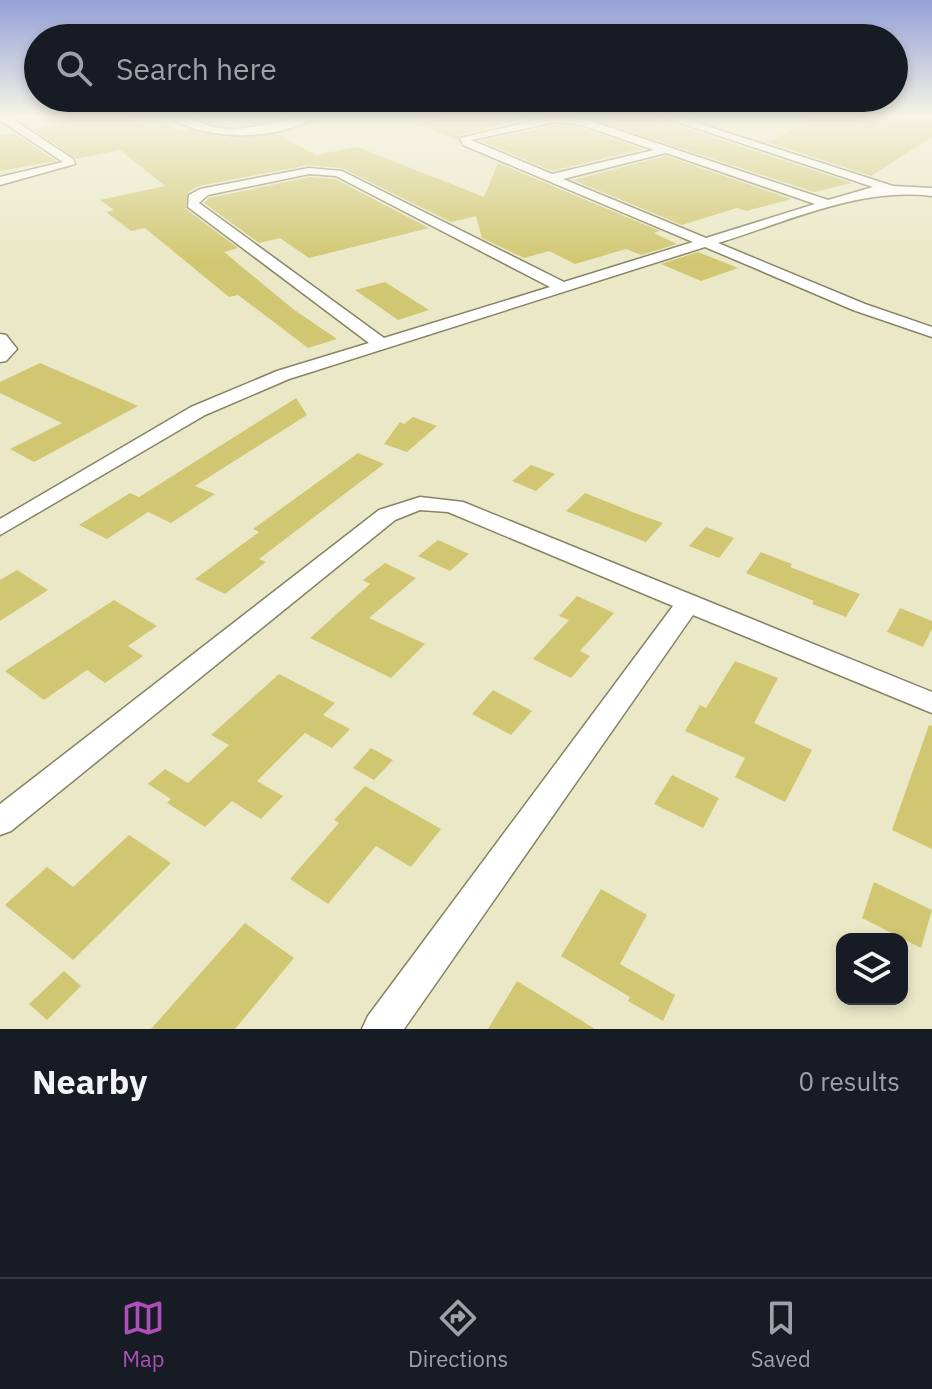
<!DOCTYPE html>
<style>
body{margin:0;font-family:"IBM Plex Sans",sans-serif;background:#20242c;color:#f1f3f6}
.controls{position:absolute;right:24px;bottom:24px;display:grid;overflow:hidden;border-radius:16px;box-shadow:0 4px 12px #0003}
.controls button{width:72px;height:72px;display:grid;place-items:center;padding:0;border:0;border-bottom:2px solid #363941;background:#171b24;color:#f1f3f6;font:40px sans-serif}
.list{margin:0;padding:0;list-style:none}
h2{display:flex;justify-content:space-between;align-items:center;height:104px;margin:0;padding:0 32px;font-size:34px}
h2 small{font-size:26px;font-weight:400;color:#9ea1a6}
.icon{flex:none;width:44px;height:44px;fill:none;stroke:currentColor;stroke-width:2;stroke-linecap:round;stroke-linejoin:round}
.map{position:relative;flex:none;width:932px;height:1029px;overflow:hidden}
.search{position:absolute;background:#171b24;box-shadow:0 4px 12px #0003;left:24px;right:24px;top:24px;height:88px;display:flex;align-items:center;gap:20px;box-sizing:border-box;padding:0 28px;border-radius:44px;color:#9ea1a6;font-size:30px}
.sheet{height:248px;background:#171b24}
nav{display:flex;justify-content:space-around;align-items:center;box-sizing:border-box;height:112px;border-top:2px solid #363941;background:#171b24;font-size:22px;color:#9ea1a6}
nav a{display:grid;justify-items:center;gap:4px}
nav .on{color:#ad4fb9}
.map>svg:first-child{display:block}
</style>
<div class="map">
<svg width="932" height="1029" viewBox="0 0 932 1029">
<rect width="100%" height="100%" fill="#ebe8c7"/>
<path fill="#d1c772" d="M35 116H123L150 128 166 125 180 131 189 129 222 137 277 134 316 155 357 147 484 197 498 163 660 231 654 233 677 244 641 255 626 249 575 264 549 251 524 258 482 238 476 216 451 222 342 168 308 165 199 186 188 192 186 209 238 248 224 252 293 309 337 339 308 348 238 295 229 297 145 228 131 231 106 212 114 210 100 200 165 186 120 150 76 159 33 129 51 125Z
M459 116H540L459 135 458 141 416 124Z
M581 116H647L852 183 814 192Z
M809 116H932V137L871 176 767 142 809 123Z
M556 125 581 128 643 149 552 171 481 141Z
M14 133 56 161 0 171V136Z
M666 156 791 199 747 211 737 208 682 225 573 180Z
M309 177 335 179 429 228 309 258 280 238 259 243 204 203 209 198Z
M698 252 738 268 701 281 661 264Z
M385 282 429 310 398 320 355 290Z
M40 363 138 406 34 462 10 449 62 423 0 393V382Z
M296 398 307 415 195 486 215 494 171 523 148 512 107 539 79 525 130 493 139 497Z
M413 417 437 426 407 452 384 444 400 422 404 424Z
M358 453 384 464 259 559 266 562 225 594 195 579 259 532 253 529Z
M531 465 555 474 536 491 512 481Z
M585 493 635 513 663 523 646 542 566 511Z
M706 527 734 538 719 558 689 546Z
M438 540 469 554 450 571 418 556Z
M761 552 792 564 790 567 860 594 846 617 812 604 814 601 746 573Z
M385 563 416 578 369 618 425 644 391 678 310 638 370 584 363 580Z
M17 570 48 590 0 621V580Z
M577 596 614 613 580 651 590 656 571 678 533 659 569 620 559 616Z
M114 600 157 626 128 646 143 656 105 683 87 670 44 700 5 671Z
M900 608 932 621V629L923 647 887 632Z
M735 661 778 678 754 723 812 750 785 802 735 777 745 758 685 731 700 705 706 708Z
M279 674 335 703 323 715 350 729 332 748 305 733 257 781 283 796 261 819 232 801 205 827 167 803 171 799 148 784 165 769 188 783 229 745 211 735Z
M493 690 532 711 511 735 472 714Z
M929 725 932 726V849L892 830Z
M371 748 393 760 374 780 353 768Z
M672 775 719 798 703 828 654 804Z
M365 786 441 829 411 867 376 846 328 904 290 879 339 823 334 820Z
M129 835 171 863 73 960 5 905 47 867 73 887Z
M874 882 932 910 921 948 862 918Z
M601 889 647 915 620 964 675 995 663 1021 628 1001 630 997 561 956Z
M245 923 294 958 235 1029H151Z
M64 971 81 986 47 1020 29 1004Z
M517 981 548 1000 595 1029H488Z"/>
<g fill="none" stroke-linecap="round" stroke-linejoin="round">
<g stroke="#878465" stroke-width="3">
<path id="minor" d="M0 116H8L73 159 75 164 0 185V177L63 162 0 120Z
M169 116C191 116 208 129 230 129 260 129 289 116 318 116 281 140 205 143 169 116Z
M555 116 587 120 828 200 873 187 660 116H676L893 186 932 188V196C859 187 787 222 718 243L865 304 932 327V337L853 310 705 247 289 379 205 415 0 535V519L191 407 277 371 369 343 188 207 189 195 200 189 309 168 342 171 564 282 693 242 463 145 460 138ZM556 122 582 125 654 150 552 174 471 140ZM666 153 815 204 706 238 563 179ZM309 174 336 176 550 287 384 338 199 203 208 195Z
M0 334 6 335 17 349 6 361 0 362Z
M420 497 463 502 932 692V713L693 615 404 1029H362L368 1016 673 606 448 512 420 510 395 520 11 831 0 835V804L379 510Z"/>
</g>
<use href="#minor" fill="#fff" fill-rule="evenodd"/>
</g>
<linearGradient id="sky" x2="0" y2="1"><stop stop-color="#95a0d8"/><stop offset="0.45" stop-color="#f6f5e6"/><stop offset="1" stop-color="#f6f5e6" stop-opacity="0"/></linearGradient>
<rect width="932" height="260" fill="url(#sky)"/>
</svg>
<div class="controls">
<button><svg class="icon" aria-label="layers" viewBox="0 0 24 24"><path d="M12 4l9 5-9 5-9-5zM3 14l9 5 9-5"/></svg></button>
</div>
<div class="search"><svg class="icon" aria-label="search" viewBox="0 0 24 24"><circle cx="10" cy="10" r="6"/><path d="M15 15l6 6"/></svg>Search here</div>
</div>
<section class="sheet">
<h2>Nearby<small>0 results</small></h2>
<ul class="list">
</ul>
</section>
<nav>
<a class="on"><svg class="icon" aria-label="map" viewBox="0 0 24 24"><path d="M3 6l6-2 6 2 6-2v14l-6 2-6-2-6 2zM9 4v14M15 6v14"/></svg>Map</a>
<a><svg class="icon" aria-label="directions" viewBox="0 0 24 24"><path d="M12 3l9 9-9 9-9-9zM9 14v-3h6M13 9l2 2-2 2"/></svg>Directions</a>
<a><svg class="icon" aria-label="saved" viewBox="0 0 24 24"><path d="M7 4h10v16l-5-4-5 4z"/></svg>Saved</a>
</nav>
